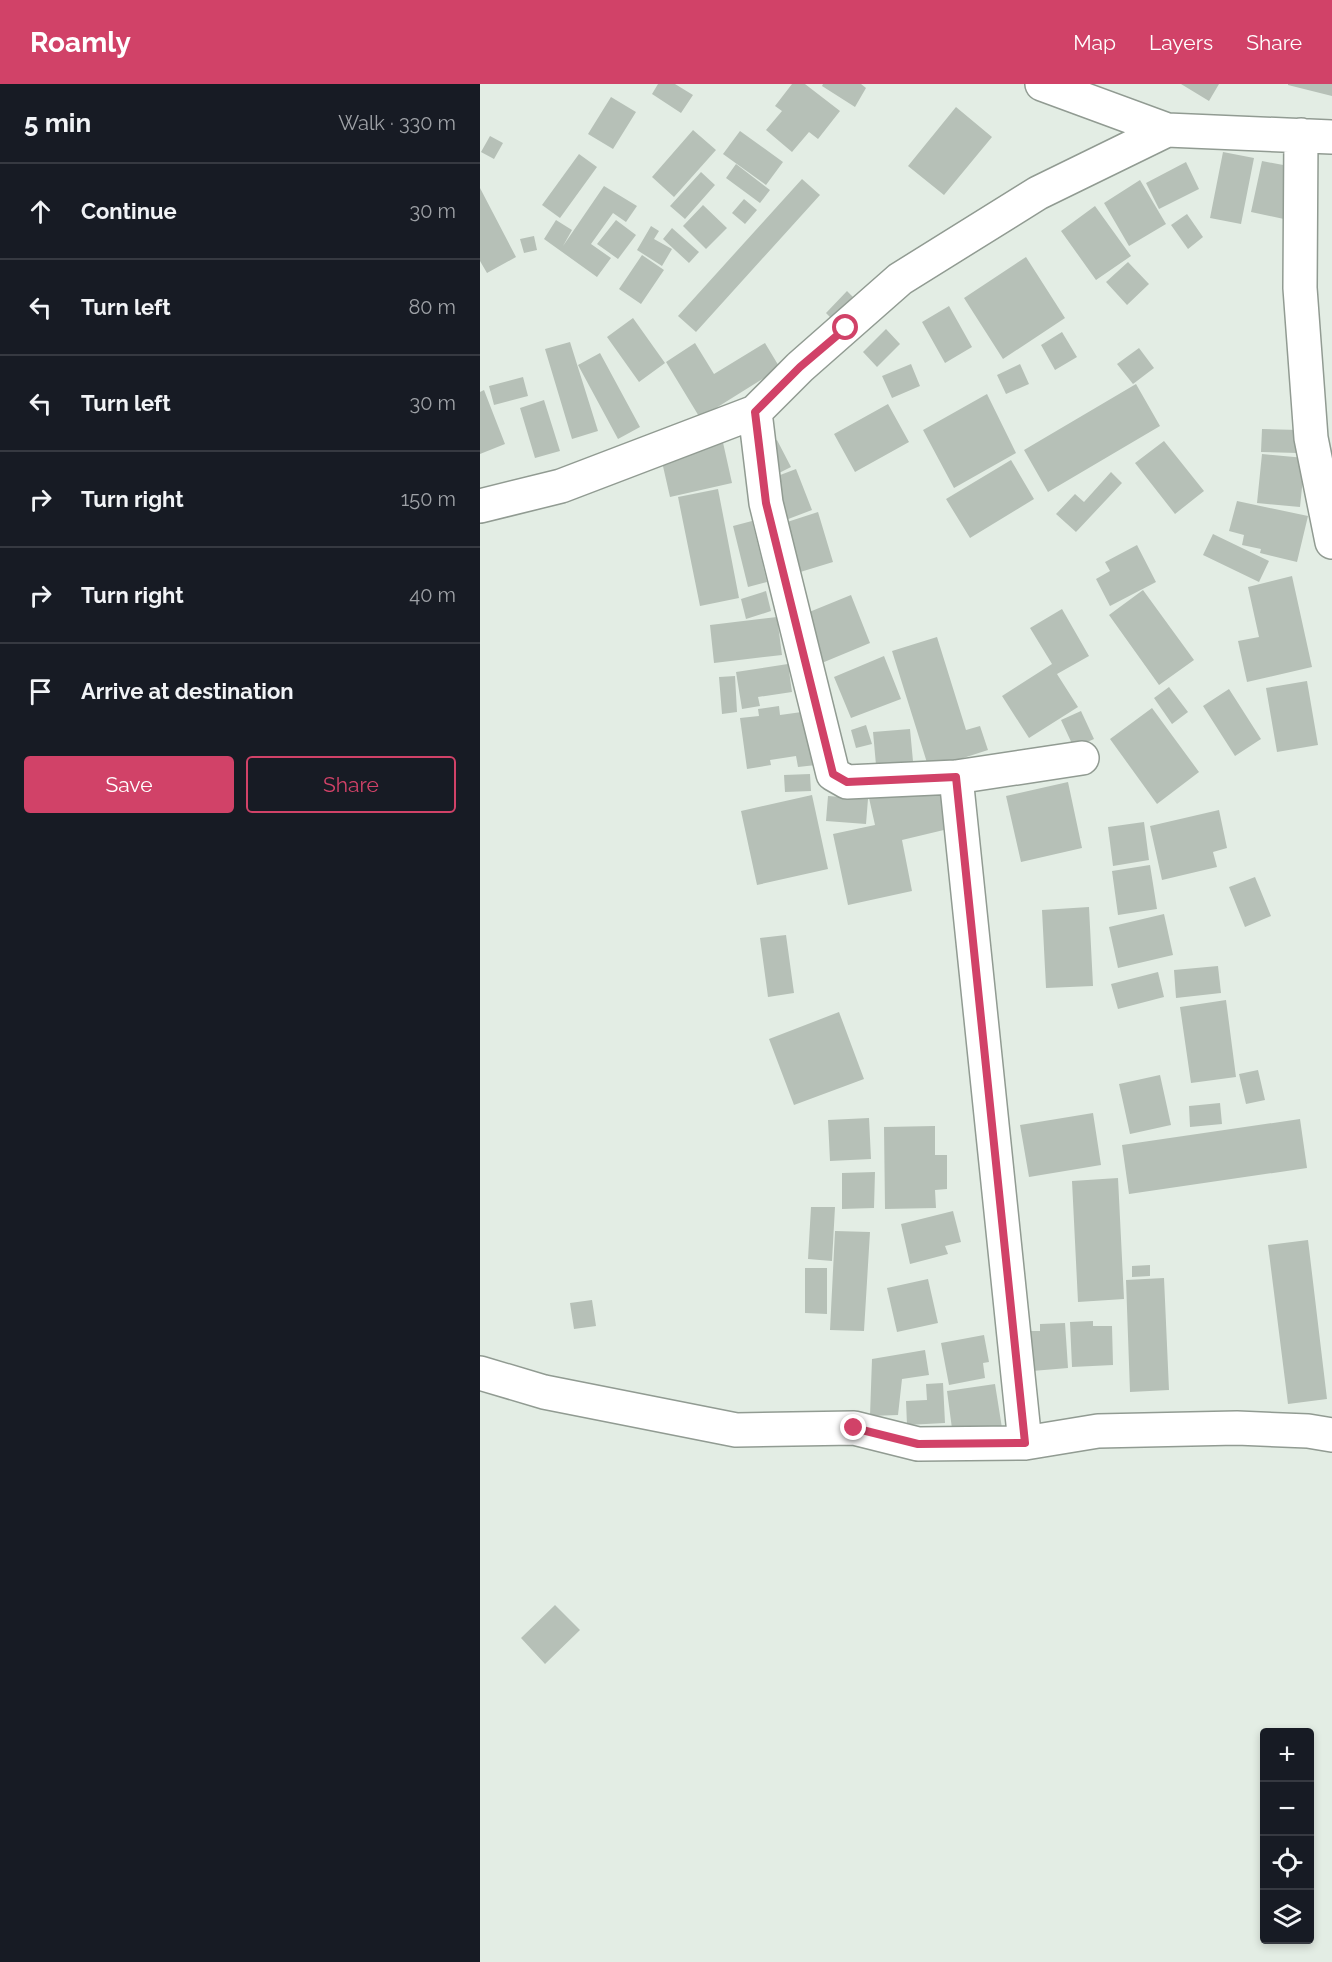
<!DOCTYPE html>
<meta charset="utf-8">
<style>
body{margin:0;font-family:Raleway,sans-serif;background:#242831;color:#f1f3f6}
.controls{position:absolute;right:18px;bottom:18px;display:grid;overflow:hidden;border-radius:6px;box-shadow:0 3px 9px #0003}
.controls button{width:54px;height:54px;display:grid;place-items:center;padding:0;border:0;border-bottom:2px solid #363941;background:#171b24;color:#f1f3f6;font:30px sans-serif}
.stop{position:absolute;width:18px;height:18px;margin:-14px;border:4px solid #d14268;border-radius:50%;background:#fff}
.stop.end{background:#d14268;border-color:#fff;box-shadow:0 2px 6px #0008}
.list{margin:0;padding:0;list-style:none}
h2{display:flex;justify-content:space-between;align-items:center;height:78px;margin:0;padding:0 24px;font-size:26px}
h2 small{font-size:20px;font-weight:400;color:#9ea1a6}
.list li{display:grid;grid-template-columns:39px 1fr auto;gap:18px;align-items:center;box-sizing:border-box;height:96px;padding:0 24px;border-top:2px solid #363941}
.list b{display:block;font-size:22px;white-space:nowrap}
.list em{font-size:20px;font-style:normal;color:#9ea1a6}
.actions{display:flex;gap:12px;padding:18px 24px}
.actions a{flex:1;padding:14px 0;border:2px solid #d14268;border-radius:6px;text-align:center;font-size:21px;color:#d14268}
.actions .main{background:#d14268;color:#fff}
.icon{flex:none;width:33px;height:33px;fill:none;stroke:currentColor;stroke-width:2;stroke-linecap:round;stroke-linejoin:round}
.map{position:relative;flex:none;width:852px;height:1878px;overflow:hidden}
header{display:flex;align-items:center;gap:36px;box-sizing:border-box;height:84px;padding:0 30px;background:#d14268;color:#fff}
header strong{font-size:28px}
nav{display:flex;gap:33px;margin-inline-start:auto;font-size:21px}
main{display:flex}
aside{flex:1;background:#171b24}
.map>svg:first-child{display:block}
</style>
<header>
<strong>Roamly</strong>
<nav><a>Map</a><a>Layers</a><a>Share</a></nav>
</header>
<main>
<aside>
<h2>5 min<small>Walk · 330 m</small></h2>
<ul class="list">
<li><svg class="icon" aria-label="ahead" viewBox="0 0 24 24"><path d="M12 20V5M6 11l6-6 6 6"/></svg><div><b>Continue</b></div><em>30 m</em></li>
<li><svg class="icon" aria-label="left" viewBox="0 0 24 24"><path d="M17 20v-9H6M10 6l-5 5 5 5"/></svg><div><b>Turn left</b></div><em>80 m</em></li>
<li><svg class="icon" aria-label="left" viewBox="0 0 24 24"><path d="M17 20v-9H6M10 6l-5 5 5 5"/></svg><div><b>Turn left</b></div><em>30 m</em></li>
<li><svg class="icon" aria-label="right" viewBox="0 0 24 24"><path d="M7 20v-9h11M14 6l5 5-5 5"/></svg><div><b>Turn right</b></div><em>150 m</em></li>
<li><svg class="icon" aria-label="right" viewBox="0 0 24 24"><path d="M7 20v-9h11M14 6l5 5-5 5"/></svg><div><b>Turn right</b></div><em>40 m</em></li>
<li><svg class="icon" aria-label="arrive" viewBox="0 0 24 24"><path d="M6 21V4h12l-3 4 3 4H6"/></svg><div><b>Arrive at destination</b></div></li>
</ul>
<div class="actions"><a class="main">Save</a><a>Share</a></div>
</aside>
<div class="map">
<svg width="852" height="1878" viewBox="0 0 852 1878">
<rect width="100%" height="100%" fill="#e3ede4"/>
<path fill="#b6c0b7" d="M178 0H195L213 11 201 29 172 10Z
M312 0H325L360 27 338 55 329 48 312 68 286 46 302 27 295 22Z
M343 0H381L386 4 375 23 342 2Z
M701 0H739L729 17Z
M808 0H852V12L808 1Z
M131 13 156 28 133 65 108 50Z
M476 23 512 53 464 111 428 82Z
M213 46 236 66 194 113 172 93Z
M260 47 303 78 286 101 243 70Z
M10 52 23 59 14 75 1 68Z
M743 68 774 74 761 140 730 134Z
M99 70 117 83 80 134 62 121Z
M782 77 814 83 804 135 771 128Z
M706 78 719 105 679 125 666 99Z
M256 80 290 106 280 119 246 94Z
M221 88 235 101 205 135 190 122Z
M322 95 340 111 216 248 198 232Z
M660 96 686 140 649 162 624 119Z
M124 102 157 122 146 138 133 129 111 160 131 174 117 193 64 155 76 136 92 146 83 162Z
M0 104 36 173 7 189 0 177Z
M264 115 277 126 265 140 252 129Z
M223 121 247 144 226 165 203 142Z
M615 122 651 172 616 196 581 147Z
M707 130 723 153 708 165 691 141Z
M136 136 156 151 138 175 117 160Z
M171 142 179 147 174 155 192 165 182 182 157 166Z
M192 144 219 168 209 179 183 155Z
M54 152 57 166 44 169 40 155Z
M162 171 184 186 161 220 139 205Z
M546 173 585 234 523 275 484 214Z
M648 178 669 200 647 221 626 198Z
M367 207 380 220 359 242 346 229Z
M469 222 492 263 465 279 442 238Z
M153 234 185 279 159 298 127 253Z
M406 245 420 260 397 283 383 268Z
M582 248 597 273 575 286 561 261Z
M90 258 118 347 92 355 65 265Z
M215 259 234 290 285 259 300 284 220 334 186 278Z
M659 264 674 284 653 300 637 280Z
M120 269 160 343 138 355 98 281Z
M431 280 440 302 412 314 402 292Z
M540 280 549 300 526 310 517 291Z
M43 293 48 312 14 321 9 302Z
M656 300 680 342 568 408 544 366Z
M4 306 25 360 0 370V308Z
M507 310 536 369 474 404 443 346Z
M64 316 80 367 55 374 40 324Z
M408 320 429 358 375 388 354 350Z
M782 345 819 346 818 369 781 368Z
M242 354 252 399 190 413 180 369Z
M297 356 311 383 293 392 279 366Z
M684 357 724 407 695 430 655 379Z
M782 370 825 374 820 423 777 419Z
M531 376 554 415 490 454 466 415Z
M316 385 332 426 303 437 287 396Z
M631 388 642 399 596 448 576 430 595 410 604 418Z
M238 405 259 514 220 522 198 413Z
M757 417 828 432 817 478 780 469 781 465 762 461 764 451 749 447Z
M338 428 353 478 317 489 301 440Z
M272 437 287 498 268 503 253 442Z
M733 450 789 477 779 498 723 471Z
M657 461 676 498 630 522 616 495 630 487 625 478Z
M812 492 832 583 767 598 758 557 779 553 768 503Z
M663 506 714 576 679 601 629 531Z
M286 507 291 527 266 535 261 515Z
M371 511 390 559 337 581 317 533Z
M582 525 609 572 577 590 598 623 549 654 522 612 572 580 550 544Z
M297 533 302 571 234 579 230 541Z
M457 553 486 646 500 642 508 666 449 685 412 567Z
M404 572 421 615 371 634 354 593Z
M308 580 312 608 278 613 280 622 262 625 256 588Z
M255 592 257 628 242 630 239 593Z
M827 597 838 661 797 668 786 604Z
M689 603 708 628 692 640 674 614Z
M749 605 781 655 755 672 723 622Z
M299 622 300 631 329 627 336 681 318 683 316 672 290 676 291 681 267 685 260 634 279 632 278 625Z
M672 624 719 688 677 720 630 655Z
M601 627 614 655 594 664 581 636Z
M386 641 392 660 376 664 371 646Z
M430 645 434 688 397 692 393 648Z
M330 690 331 707 305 708 304 691Z
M588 698 602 764 541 778 526 712Z
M458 699 468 745 422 756 432 807 368 821 353 750 395 741 389 714Z
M332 711 348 785 277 801 261 727Z
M348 712 388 715 386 740 346 737Z
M739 726 747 764 733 768 737 783 682 796 670 742Z
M664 738 669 776 633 782 628 743Z
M670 781 677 825 638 831 632 787Z
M775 793 791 832 765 843 749 803Z
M609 823 613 902 566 904 562 826Z
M684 830 693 871 638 884 629 843Z
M306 851 314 909 288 913 280 854Z
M738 882 741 909 696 914 694 886Z
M678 888 684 913 638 925 631 900Z
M746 916 756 993 711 999 700 923Z
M359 928 384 995 314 1021 289 955Z
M778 986 785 1016 766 1020 759 990Z
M680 991 691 1041 650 1050 639 1000Z
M740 1019 742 1040 710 1043 709 1022Z
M613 1029 621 1081 549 1093 540 1041Z
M389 1034 391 1075 350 1077 348 1036Z
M820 1035 827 1084 649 1110 642 1061Z
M455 1042V1071H467V1105L455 1106 456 1124 405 1125 404 1043Z
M395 1088 394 1124 362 1125V1089Z
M638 1094 644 1215 598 1218 592 1097Z
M331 1123H355L352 1177 328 1175Z
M473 1127 481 1158 465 1162 468 1170 430 1180 421 1140Z
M355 1147 390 1148 384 1247 350 1246Z
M828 1156 847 1315 808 1320 788 1161Z
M670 1181V1192L652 1193V1182Z
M325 1184H347V1230L325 1229Z
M684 1194 689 1306 650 1308 646 1196Z
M448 1195 458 1239 417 1248 407 1204Z
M112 1216 116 1242 94 1245 90 1219Z
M613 1237V1242H632L633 1281 592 1283 590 1238Z
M585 1239 588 1284 552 1287 549 1247H560V1240Z
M504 1251 509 1278 503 1279 505 1294 469 1301 461 1259Z
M445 1266 449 1291 422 1295 418 1331 390 1332 392 1275Z
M463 1299 465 1339 427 1341 426 1317 447 1316 446 1300Z
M515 1300 522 1344 473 1352 467 1307Z
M75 1521 100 1546 65 1580 41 1554Z"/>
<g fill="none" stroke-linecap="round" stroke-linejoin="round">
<g stroke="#919b92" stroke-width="36">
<path id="minor" d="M562 0 687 46 852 53
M821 51 820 204 831 354 852 458
M275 328 286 419 353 690 367 698 476 693 602 674
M0 422 81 402 275 328 320 283 420 195 558 109 687 46
M476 693 545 1359
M0 1289 64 1308 256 1346 374 1344 438 1360 545 1359 618 1347 757 1344 828 1347 852 1351"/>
</g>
<use href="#minor" stroke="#fff" stroke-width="33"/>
</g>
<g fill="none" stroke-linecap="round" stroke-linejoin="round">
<path stroke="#d14268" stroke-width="8" d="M366 244 320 283 275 328 286 419 353 690 367 698 476 693 545 1359 438 1360 374 1344"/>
</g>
</svg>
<div class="controls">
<button>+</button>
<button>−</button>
<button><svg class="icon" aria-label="locate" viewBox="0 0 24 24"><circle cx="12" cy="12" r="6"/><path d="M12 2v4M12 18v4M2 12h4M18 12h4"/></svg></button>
<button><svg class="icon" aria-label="layers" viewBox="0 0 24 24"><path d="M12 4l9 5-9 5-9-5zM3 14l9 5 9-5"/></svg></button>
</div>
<div class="stop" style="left:366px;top:244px"></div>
<div class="stop end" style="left:374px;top:1344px"></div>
</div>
</main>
